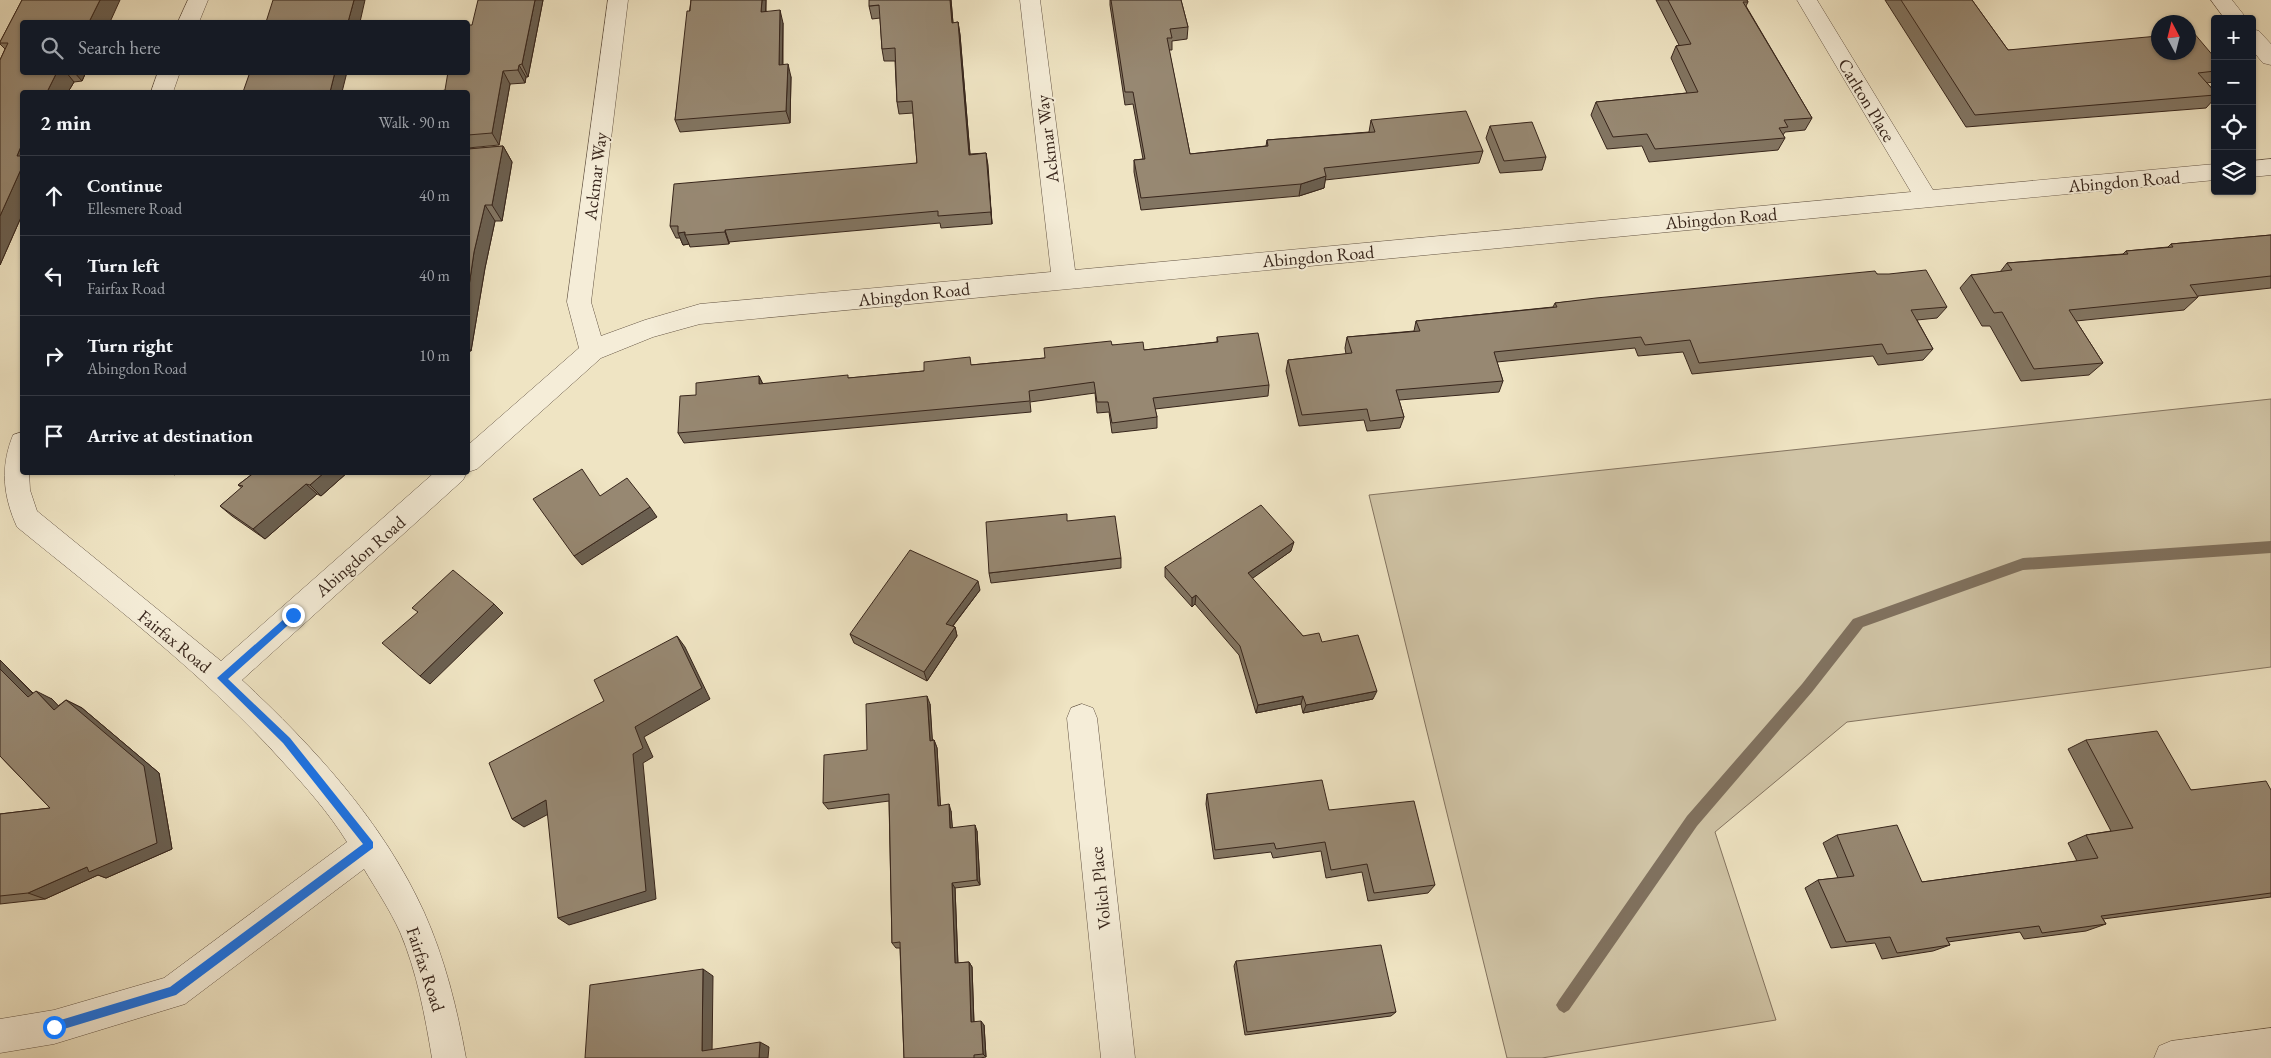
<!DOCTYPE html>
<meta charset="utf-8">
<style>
body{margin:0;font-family:"EB Garamond",serif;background:#20242c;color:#f1f3f6}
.controls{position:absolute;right:15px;top:15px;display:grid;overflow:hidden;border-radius:5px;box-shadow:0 1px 4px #0004}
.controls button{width:45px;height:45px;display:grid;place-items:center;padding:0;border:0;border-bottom:1px solid #363941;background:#171b24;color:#f1f3f6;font:25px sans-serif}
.compass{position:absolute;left:2151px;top:15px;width:45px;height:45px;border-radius:50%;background:#171b24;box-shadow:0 1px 4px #0004;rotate:353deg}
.stop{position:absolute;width:15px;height:15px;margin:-11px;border:4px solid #1a73e8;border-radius:50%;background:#fff}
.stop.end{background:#1a73e8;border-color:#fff;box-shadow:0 1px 5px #0008}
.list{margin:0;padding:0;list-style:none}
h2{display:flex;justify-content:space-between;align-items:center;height:65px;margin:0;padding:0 20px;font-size:21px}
h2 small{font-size:16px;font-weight:400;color:#9ea1a6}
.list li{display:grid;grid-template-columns:32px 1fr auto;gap:15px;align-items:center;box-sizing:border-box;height:80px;padding:0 20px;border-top:1px solid #363941}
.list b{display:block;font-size:19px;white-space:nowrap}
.list p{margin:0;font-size:16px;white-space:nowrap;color:#9ea1a6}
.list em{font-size:16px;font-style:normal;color:#9ea1a6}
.icon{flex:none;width:28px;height:28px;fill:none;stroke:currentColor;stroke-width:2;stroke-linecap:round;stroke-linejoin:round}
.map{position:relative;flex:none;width:2271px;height:1058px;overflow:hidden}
.search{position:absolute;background:#171b24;box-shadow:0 1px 4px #0004;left:20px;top:20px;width:450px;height:55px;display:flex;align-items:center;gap:12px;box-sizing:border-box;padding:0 18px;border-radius:5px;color:#9ea1a6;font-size:19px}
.panel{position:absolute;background:#171b24;box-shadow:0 1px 4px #0004;left:20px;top:90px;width:450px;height:385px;border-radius:5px}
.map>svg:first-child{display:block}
</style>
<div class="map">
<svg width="2271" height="1058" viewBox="0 0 2271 1058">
<rect width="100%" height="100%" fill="#efe4c3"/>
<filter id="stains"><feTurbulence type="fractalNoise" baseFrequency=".004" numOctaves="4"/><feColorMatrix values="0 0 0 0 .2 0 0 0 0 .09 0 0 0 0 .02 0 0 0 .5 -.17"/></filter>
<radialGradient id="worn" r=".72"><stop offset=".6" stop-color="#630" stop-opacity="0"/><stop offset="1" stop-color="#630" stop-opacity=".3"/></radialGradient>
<path fill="#d0c4a6" stroke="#847460" d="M2271 399V667L1847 722 1715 832 1776 1020 1542 1058H1507L1369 495Z"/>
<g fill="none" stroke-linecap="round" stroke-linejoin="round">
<path fill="#80715e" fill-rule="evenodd" d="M2271 541V553L2023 570 1863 627 1812 692 1697 826 1569 1010 1564 1013 1559 1010 1556 1005 1559 1000 1687 816 1802 684 1853 619 2023 558Z"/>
<g stroke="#655545" stroke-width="1">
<path id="minor" d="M188 0H208L199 22H178Z
M608 0H628L591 302 601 336 645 320 700 304 1051 272 1020 0H1040L1075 270 1911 192 1797 0H1817L1933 190 2215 164V180L700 324 653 337 601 358 477 469 468 472V445L579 348 567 302Z
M2211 0H2232L2247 19H2225Z
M2252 29 2259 31 2271 44V65L2263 63 2252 50Z
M158 72H180L173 92H151Z
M2271 159V175L2252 177V161Z
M22 432V472H29L30 490 37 511 221 661 435 472H467L463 480 242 680C314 747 383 822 424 912 445 959 457 1008 466 1058H432C425 1016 417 972 400 932 390 910 376 889 364 869L185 1004 54 1044 0 1053V1019L54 1010 164 978 347 842C329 813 306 787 283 762 204 674 109 602 17 527 3 496 0 467 13 435Z
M1082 704 1093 708 1097 718 1135 1058H1101L1067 718 1071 708Z
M2271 1028V1058H2154L2159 1046 2171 1041Z"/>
</g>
<use href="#minor" fill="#f5edd8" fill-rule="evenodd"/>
</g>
<path fill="#827562" stroke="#37251b" d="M22 0V72H86L82 81 74 82 68 92H22V215L0 265V60L5 49 0 44V42Z
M543 0 528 77H526L525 83 510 84 499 145 468 148V92L445 90 468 72 472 25Z
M691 0H766V11L783 23V65L791 77 790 123 680 132 675 120Z
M951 0 953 23 958 22 960 35 970 154 986 153 992 224 941 228 940 223 729 242V244L690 247 689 244 683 245 680 238H676L670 226 917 163 913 113 899 114 897 102 895 61H884L882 49 880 18 872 19 869 6Z
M1110 0H1181L1188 27 1187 39 1172 41V50H1169L1190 154 1266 146 1267 140 1369 132 1371 120 1483 151 1479 163 1325 180 1324 188 1299 196 1141 210 1134 172V160L1143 159 1133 104 1125 105 1110 5Z
M1656 0H1747L1748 2 1746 6 1812 118 1805 130 1785 132 1783 135 1785 138 1778 150 1649 162 1642 146 1607 149 1591 115 1596 102 1687 93 1671 58 1676 46 1679 45Z
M1885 0H1972L2008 50 2215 58V80L2213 82 2207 83 2215 92V98L2206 108 1966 127Z
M1490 126 1546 157 1542 170 1500 173 1486 138Z
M503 146 512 162 502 221H495L485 268 471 351 468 352V149Z
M2271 235V288L2198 296V297L2184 310 2076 321 2103 363 2089 375 2021 381 1990 326H1982L1960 288 1971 275 2000 272 2007 263 2123 254 2126 251 2168 247 2171 244Z
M1877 274 1947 307 1937 318 1917 320 1933 349 1923 360 1878 365 1873 356 1692 374 1683 352 1638 356 1635 348 1497 362 1503 381 1499 392 1399 400 1404 417 1400 428 1367 431 1364 420 1299 426 1286 371 1288 360 1346 354 1345 348 1347 337 1414 331 1416 321 1553 307 1555 303Z
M1217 337 1269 385 1268 396 1155 409 1157 417V428L1112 433 1109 412 1097 413 1095 393 1030 402 1031 412 684 443 678 433 696 395 759 376 763 384 849 378 924 371 971 365 1045 358 1112 345 1144 350 1217 342Z
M255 472H348L321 496 317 494 265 539 232 516 220 506 242 488 238 485Z
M1291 551 1252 578 1303 636 1322 642 1373 699 1303 713 1301 704 1256 713 1239 655 1195 604 1192 607 1165 577V567Z
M1121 558V568L991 583 989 573Z
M980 590 953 626 955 627 957 636 927 681 854 643 850 634Z
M0 660 33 693 52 699 58 706 66 700 82 708 159 773 172 849 106 878 98 875 45 899 0 904V814L50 808 0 756Z
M930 704 932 740H934L937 748 940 805 951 811 952 828 977 831 980 885 955 888 958 963 969 962 972 967 974 1022 984 1025 986 1057 980 1058H904L900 948H896L892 943 889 801 828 809 823 803 867 750Z
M2086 740 2191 790H2271V897L2103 919 2106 924 2086 931 2024 939 2020 932 1948 942 1950 945 1933 951 1882 959 1875 943 1831 948 1805 888 1818 880 1838 878 1823 843 1837 835 1922 882 2077 861 2068 843 2086 835 2111 831 2068 749Z
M1207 794 1329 810 1435 885 1428 893 1368 901 1362 872 1326 878 1321 851 1273 858 1271 852 1214 859 1206 804Z
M1236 961 1396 1012 1391 1016 1245 1035 1234 966Z"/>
<path fill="#6a5f50" stroke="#37251b" d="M100 0H120L110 22H89Z
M354 0H365L360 22H348Z
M535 0H543L528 77 522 64Z
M762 0H766L765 25 761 12Z
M950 0H951L954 35 952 23Z
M780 10 783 23 782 78 779 65Z
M958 22 960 35 971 167 969 155Z
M788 64 791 77 790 123 786 111Z
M519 65 526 77 525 83 518 70Z
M503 71 510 84 499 145 492 133Z
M57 72H66L74 82 68 92H47Z
M74 72H86L82 81Z
M335 72H347L342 92H330Z
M22 144V161L17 156Z
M503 146 512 162 502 221 492 205Z
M986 153 988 165 992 224 991 212Z
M22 167V215L0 265V216Z
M1326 176 1324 188 1299 196 1301 184Z
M485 205 495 221 485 268 471 351 468 346V293L474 252Z
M725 230 729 242V244L725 232Z
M685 232V235L689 244 683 245 678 233Z
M759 376 764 387 759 384Z
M171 472H181L174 475Z
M325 472H348L321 496 310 485Z
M306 484 317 494 265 539 253 529Z
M650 507 657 517 582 565 574 556Z
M1294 542 1291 551 1246 583 1248 573Z
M978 581 980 590 948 632 946 624Z
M1196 595 1195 604 1192 607V598Z
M494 604 503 613 430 684 420 676Z
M955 627 957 636 927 681 924 672Z
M677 636 685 647 710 699 644 737 653 757 643 763 656 899 569 925 558 918 633 754 635 727Z
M0 660 44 705 28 697 0 669Z
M36 691 52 699 70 718 54 710Z
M1377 691 1373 699 1303 713 1306 705Z
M927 696 930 704 933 749 930 741Z
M1303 696 1301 704 1256 713 1258 705Z
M66 700 82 708 159 773 172 849 106 878 98 875 45 899 28 893 87 867Z
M934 740 937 748 941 812 938 806Z
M546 800 558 809 524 827 512 819Z
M949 804 951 811 953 834 950 828Z
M975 825 977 831 980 885 977 880Z
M952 883 955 888 958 968 955 963Z
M969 962 972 967 974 1026 971 1022Z
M703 969 713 976 712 1055 702 1051Z
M981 1021 984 1025 986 1057 983 1054Z
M760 1042 769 1047 768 1058H759Z"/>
<path fill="#978872" stroke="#37251b" d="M22 0H100L89 22H22V72H57L47 92H22V144L17 156H22V167L0 216V60L8 43H0V42Z
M273 0H354L348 22H266Z
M478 0H535L522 64 519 65 518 70 503 71 492 133 468 135V92H440L441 91 445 90 448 72H468V25H472Z
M691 0H762L761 12 780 10 779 65 788 64 786 111 675 120 687 11H690Z
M869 0H950L952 23 958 22 969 155 986 153 991 212 938 216V211L725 230V232L685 235V232L678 233V226H670L674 184 917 163 912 101 897 102 895 48 882 49 879 5 869 6Z
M1111 0H1181L1188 27 1170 29 1172 38H1167L1190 154 1268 146 1267 140 1375 132 1371 120 1466 111 1483 151 1324 168 1326 176 1301 184 1141 198 1134 160 1145 159 1133 92H1125Z
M1668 0H1747L1748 2H1743L1812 118 1784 120 1788 127 1779 128 1785 138 1655 149 1647 134 1613 137 1596 102 1698 92 1676 46 1691 44Z
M1901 0H1972L2008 50 2158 36V52H2188V33L2193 32 2215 58V71L2198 73 2215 92V95L1975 115Z
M250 72H335L330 92H243Z
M1532 122 1546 157 1504 161 1490 126Z
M503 146 492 205H485L474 252 468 293V149Z
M2271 235V276L2190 285 2198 297 2069 310 2103 363 2034 369 2002 312 1994 313 1971 275 2012 270 2007 263 2128 254 2126 251 2173 247 2171 244Z
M1926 270 1947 307 1911 310 1933 349 1887 354 1882 344 1699 363 1690 340 1645 345 1641 337 1494 352 1503 381 1396 390 1404 417 1370 421 1367 409 1302 415 1288 360 1352 353 1347 337 1420 331 1416 321 1557 307 1555 303 1596 298 1875 271 1877 274H1889Z
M1258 333 1269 385 1153 398 1157 417 1112 423 1108 402H1097L1094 382 1029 391 1030 401 678 433 680 396 696 395V383L759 376V384L848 375V378L924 371V362L970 357 971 365 1045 358 1044 348 1111 341 1112 345 1143 342 1144 350 1218 342 1217 337Z
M582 469 600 496 627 478 650 507 574 556 533 499Z
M255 472H325L310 485 306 484 253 529 220 506 243 486 238 485Z
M1261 505 1294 542 1248 573 1303 636 1319 633 1322 642 1358 635 1377 691 1306 705 1303 696 1258 705 1240 646 1196 595 1192 598 1165 567Z
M1067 514V521L1115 516 1121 558 989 573 986 522Z
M910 550 978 581 946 624 955 627 924 672 850 634Z
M453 570 494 604 420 676 382 643 418 612 412 608Z
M677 636 702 688 635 727 643 748 633 754 646 891 558 918 546 800 512 819 489 763 604 701 594 680Z
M0 669 28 697 36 691 54 710 66 700 144 766 157 843 89 872 87 867 28 893 0 896V814L50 808 0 756Z
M927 696 930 741 934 740 938 806 949 804 950 828 975 825 977 880 952 883 955 963 969 962 971 1022 981 1021 983 1054 974 1055V1058H904L900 942 892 943 889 794 823 803 824 755 867 750 866 704Z
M2157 731 2191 790 2266 781 2271 790V893L2101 916 2106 924 2042 933 2039 926 1946 938 1950 945 1897 953 1890 937 1846 942 1818 880 1854 876 1837 835 1897 825 1922 882 2098 858 2086 835 2133 828 2086 740Z
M1322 780 1329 810 1414 801 1435 885 1374 893 1367 864 1331 870 1325 842 1276 849 1274 843 1215 850 1207 794Z
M1381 945 1396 1012 1247 1032 1236 961Z
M703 969 702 1051 760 1042 759 1058H585L590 985Z"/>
<path fill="#1a73e8" d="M293 611 297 615 296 618 228 679 290 738 373 842V848L176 995 54 1032 50 1031 49 1027 54 1022 170 987 363 844 283 743 217 678Z"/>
<g text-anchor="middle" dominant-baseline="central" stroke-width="4" stroke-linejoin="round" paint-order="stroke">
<g font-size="18" fill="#37251b" stroke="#f5edd8">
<text transform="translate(1867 100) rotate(59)">Carlton Place</text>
<text transform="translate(1047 139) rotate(-97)">Ackmar Way</text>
<text transform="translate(595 176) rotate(-83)">Ackmar Way</text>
<text transform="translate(2124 181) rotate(-5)">Abingdon Road</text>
<text transform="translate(1721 218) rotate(-5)">Abingdon Road</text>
<text transform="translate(1318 256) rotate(-5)">Abingdon Road</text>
<text transform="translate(914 294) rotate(-6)">Abingdon Road</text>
<text transform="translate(360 556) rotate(-41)">Abingdon Road</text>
<text transform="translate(175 641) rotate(39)">Fairfax Road</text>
<text transform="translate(1100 888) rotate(-96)">Volich Place</text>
<text transform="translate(426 969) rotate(72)">Fairfax Road</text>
</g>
</g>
<rect width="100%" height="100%" filter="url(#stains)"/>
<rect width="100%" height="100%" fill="url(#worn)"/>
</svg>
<div class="controls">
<button>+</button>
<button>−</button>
<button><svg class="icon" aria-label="locate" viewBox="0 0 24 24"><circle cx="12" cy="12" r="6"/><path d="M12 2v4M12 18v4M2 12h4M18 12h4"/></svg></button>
<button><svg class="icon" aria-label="layers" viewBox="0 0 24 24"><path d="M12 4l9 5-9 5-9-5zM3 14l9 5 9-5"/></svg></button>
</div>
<svg class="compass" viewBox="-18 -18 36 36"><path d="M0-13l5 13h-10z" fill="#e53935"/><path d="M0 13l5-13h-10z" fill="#9ea1a6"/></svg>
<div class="stop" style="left:54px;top:1027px"></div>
<div class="stop end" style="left:293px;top:615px"></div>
<div class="search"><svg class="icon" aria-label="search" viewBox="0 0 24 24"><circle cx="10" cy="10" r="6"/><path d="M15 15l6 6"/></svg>Search here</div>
<section class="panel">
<h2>2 min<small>Walk · 90 m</small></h2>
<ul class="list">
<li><svg class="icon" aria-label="ahead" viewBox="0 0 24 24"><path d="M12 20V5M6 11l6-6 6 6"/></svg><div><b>Continue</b><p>Ellesmere Road</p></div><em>40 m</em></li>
<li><svg class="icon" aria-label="left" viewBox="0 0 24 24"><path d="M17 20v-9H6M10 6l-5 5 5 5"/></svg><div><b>Turn left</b><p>Fairfax Road</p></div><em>40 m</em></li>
<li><svg class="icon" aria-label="right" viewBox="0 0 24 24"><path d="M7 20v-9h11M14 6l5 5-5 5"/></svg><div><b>Turn right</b><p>Abingdon Road</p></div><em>10 m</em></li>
<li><svg class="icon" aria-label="arrive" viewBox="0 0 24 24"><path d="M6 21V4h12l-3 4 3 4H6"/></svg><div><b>Arrive at destination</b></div></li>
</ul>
</section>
</div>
